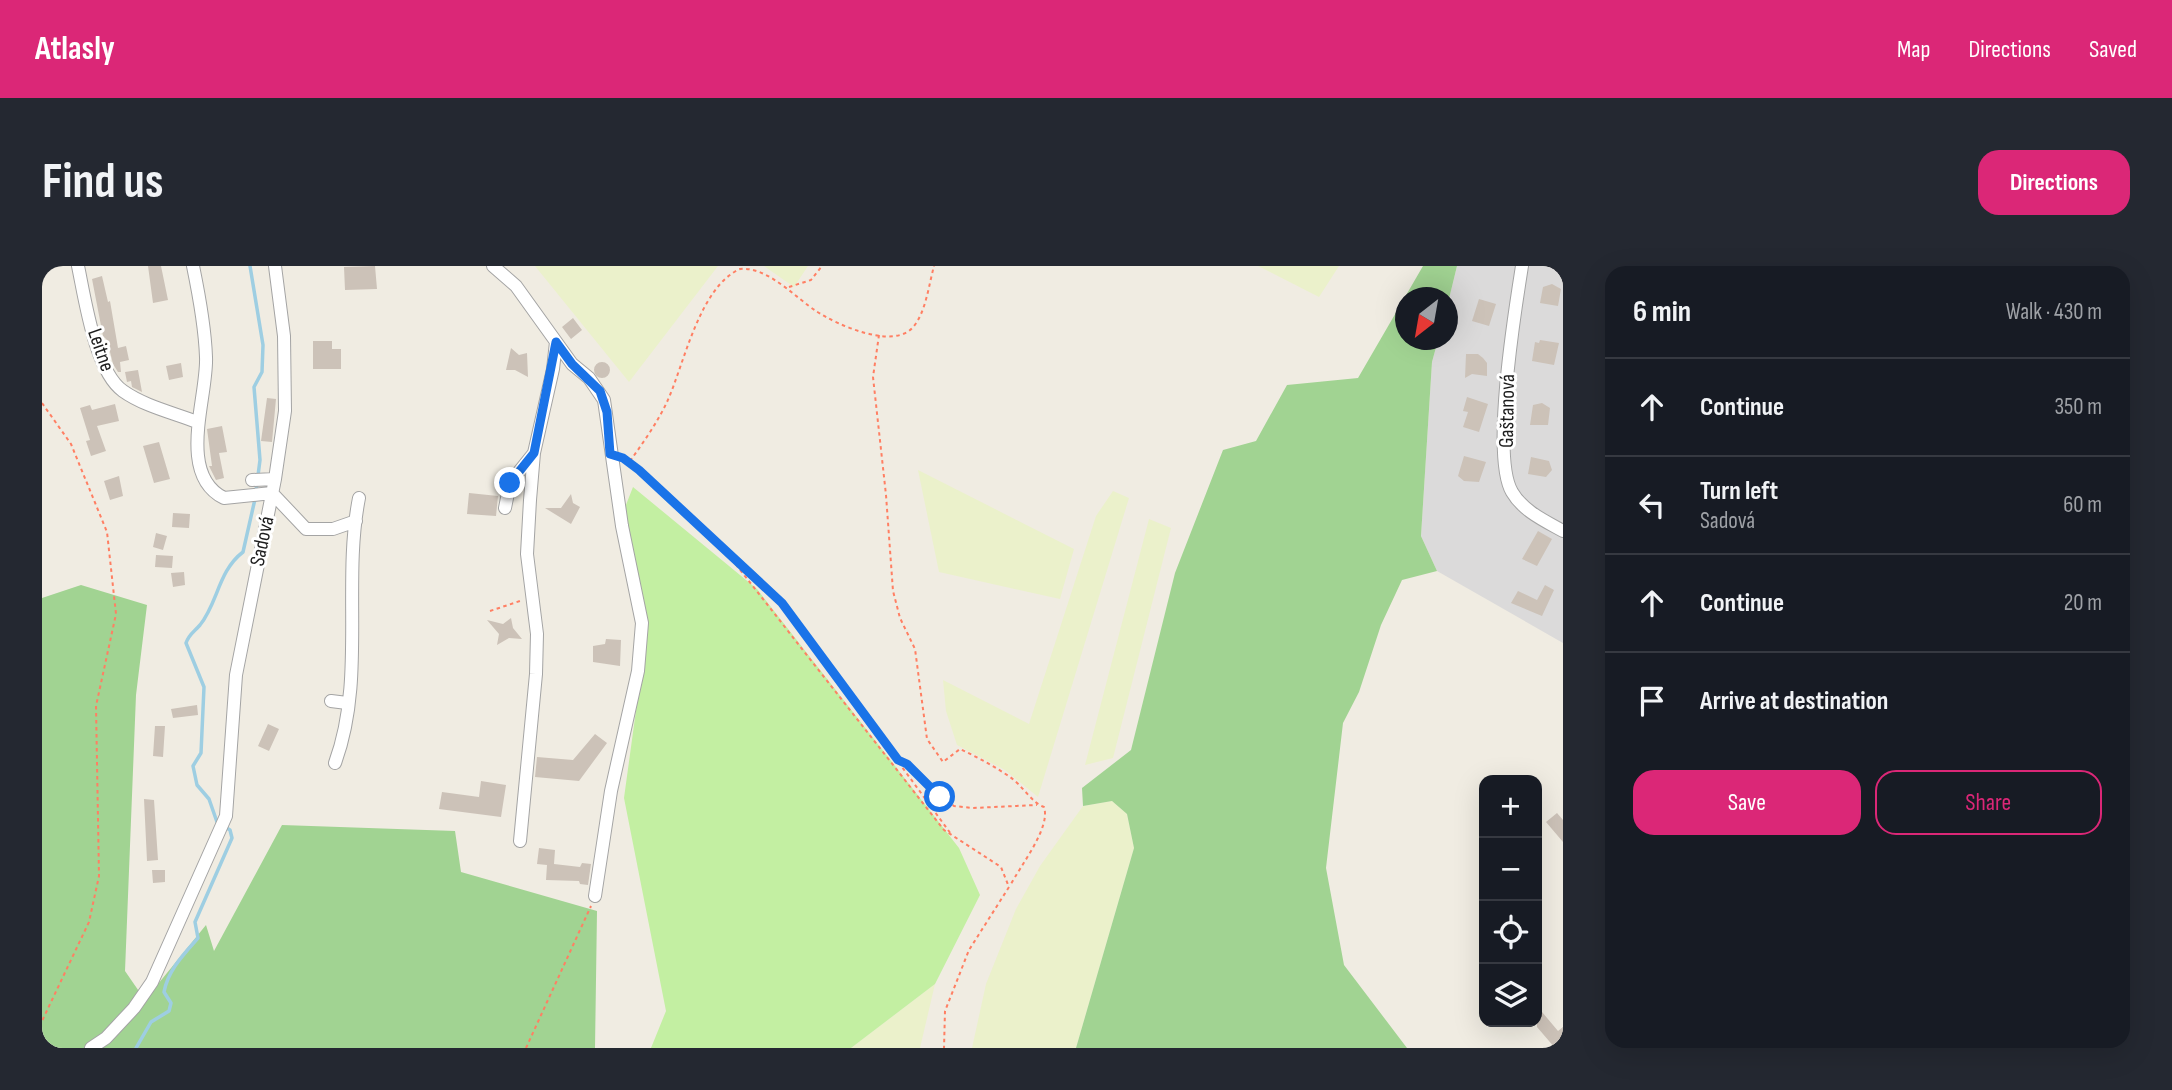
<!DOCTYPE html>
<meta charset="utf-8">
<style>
body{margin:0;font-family:"Sofia Sans Condensed",sans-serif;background:#242831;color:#f1f3f6}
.controls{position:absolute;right:21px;bottom:21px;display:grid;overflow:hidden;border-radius:14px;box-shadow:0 7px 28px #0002}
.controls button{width:63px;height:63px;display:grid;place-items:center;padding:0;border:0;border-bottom:2px solid #363941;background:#171b24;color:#f1f3f6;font:35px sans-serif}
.compass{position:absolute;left:1353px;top:21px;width:63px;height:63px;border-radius:50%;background:#171b24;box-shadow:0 7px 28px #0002;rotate:211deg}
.stop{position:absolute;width:21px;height:21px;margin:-16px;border:5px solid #1a73e8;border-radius:50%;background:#fff}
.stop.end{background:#1a73e8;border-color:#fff;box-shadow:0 2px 7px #0008}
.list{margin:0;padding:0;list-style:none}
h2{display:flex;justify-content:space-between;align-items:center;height:91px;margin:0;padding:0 28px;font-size:30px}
h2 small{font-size:23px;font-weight:400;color:#9ea1a6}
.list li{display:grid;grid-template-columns:46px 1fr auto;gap:21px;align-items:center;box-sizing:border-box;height:98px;padding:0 28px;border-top:2px solid #363941}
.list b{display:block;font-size:26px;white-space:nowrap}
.list p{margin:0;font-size:23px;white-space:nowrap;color:#9ea1a6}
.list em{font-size:23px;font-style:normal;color:#9ea1a6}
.actions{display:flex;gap:14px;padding:21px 28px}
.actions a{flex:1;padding:16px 0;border:2px solid #db2777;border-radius:21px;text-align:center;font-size:24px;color:#db2777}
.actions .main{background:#db2777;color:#fff}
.icon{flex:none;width:38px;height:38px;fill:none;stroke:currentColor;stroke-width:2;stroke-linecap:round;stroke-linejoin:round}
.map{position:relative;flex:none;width:1521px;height:782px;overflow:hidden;border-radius:21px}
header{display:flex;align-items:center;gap:42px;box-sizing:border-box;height:98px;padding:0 35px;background:#db2777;color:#fff}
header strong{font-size:33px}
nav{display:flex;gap:38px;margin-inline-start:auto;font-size:24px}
.intro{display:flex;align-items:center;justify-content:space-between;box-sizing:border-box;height:168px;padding:0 42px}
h1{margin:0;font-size:49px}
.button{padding:18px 32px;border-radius:21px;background:#db2777;color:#fff;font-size:24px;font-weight:700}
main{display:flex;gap:42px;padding:0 42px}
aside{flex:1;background:#171b24;border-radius:21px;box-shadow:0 7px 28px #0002}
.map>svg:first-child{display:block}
</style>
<header>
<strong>Atlasly</strong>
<nav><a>Map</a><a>Directions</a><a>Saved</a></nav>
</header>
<div class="intro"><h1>Find us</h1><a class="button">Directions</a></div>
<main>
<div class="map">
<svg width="1521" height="782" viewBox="0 0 1521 782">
<rect width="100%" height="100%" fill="#f0ece2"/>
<path fill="#dbdada" d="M1415 0H1521V377L1395 305 1379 270 1390 96 1396 74H1406V37Z"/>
<path fill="#ebf1cb" d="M493 0H676L587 116Z
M722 0H766L752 21Z
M1216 0H1297L1277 31Z
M876 204 1032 283 1018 333 897 306Z
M1071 225 1087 232 996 531 963 504 915 479 904 445 901 414 987 458 1054 250Z
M1107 253 1129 262 1071 492 1043 499Z
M1070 535 1085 548 1092 582 1034 782H930L944 718 974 643 998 600 1041 540Z
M893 718 878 782H809Z"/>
<path fill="#c3efa2" d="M591 221 715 323 917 582 938 629 893 718 809 782H609L624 745 582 532 606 357 580 249Z"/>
<path fill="#a1d392" d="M1381 0H1415L1406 37V32H1364V74H1396L1390 96 1379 270 1395 305 1360 314 1339 359 1317 426 1301 457 1284 602 1302 699 1365 782H1034L1092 582 1085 548 1070 535 1041 540 1040 522 1089 484 1133 307 1181 184 1214 175 1245 119 1316 112Z
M39 319 105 339 94 429 83 705 103 734 164 659 172 685 240 559 413 565 419 606 555 645 553 782H0V332Z"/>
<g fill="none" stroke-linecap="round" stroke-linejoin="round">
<path stroke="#9ecee2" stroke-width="3.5" d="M208 0 221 79 220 106 212 121 218 194 214 225
M94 782 109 756 127 745 129 737 122 726C126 704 142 688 156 672L153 656 190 572 188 564 175 556 167 533 155 519 151 500 159 487 162 421 144 377C147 368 152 366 158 359 176 337 176 305 201 286L213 233"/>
</g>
<path fill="#ccc2b8" d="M106 0H119L126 34 111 37Z
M333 0 335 23 303 24 302 1Z
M60 10 66 36 68 35 76 82 84 80 87 94 78 96 79 106H76L71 98 65 74 61 70 50 13Z
M1510 18 1519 23 1516 40 1498 37 1501 21Z
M1437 33 1454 38 1447 60 1430 55Z
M531 52 540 64 529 73 520 61Z
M1498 74 1517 77 1512 99 1490 95 1493 76 1497 77Z
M271 75H290V83H299V103H271Z
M469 82 477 89 485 87 486 111 473 104H464Z
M1424 88H1436L1441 92 1445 97V110L1430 108 1423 112Z
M552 104a8 8 0 1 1 16 0a8 8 0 1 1-16 0Z
M139 97 141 111 127 114 124 100Z
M96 104 100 126 90 121 89 115 85 116 83 106Z
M1425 131 1446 138 1437 166 1421 161 1426 146 1421 145Z
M225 132 234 133 230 176 219 175Z
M1500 137 1508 142 1506 159H1488L1491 139Z
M73 138 77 155 55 160 64 185 49 190 44 175 48 174 38 142 48 139 50 144Z
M180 160 185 186 177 187 182 212 174 214 167 200H170L165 163Z
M117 176 128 213 112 217 101 180Z
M1422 190 1444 196 1437 216 1422 215 1416 210Z
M1489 191 1507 195 1510 204 1504 211 1486 208Z
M77 210 81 230 68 234 62 215Z
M427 227 456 230 454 250 425 248Z
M529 228 531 237 538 241 529 258 503 242H519Z
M131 247 148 248 147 262 130 261Z
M1496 265 1510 273 1495 300 1480 293Z
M114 267 125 270 121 284 111 281Z
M114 289 131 290 130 302 113 301Z
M142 306 143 319 131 321 129 307Z
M1503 319 1512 324 1500 350 1469 337 1476 325 1495 334Z
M469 352 471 362 480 373 467 372 455 379 457 368 445 354 461 358Z
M564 373 579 374 578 400 551 396V380L563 378Z
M155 439 156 449 131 452 129 443Z
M226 458 237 463 227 485 216 480Z
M113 460H123L121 491 111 490Z
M553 468 565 477 537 515 493 511 495 491 531 494Z
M439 515 464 519 459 551 397 543 400 526 437 531Z
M102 533 112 534 116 594 105 595Z
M1515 547 1521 554V576L1504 556Z
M497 582 513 584 512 598 538 601 540 597 549 598 546 619 538 618 537 615 504 614 505 599 495 598Z
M110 604H123V616L111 617Z
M1495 740 1516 765 1521 761V779L1517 782H1513L1495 761Z"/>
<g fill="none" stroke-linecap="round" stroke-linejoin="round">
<g stroke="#a4a4a4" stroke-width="14">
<path id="minor" d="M36 0C43 33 53 105 81 125 102 140 132 147 155 156
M151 0C157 29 163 61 164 91 166 130 134 208 182 232L230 227 264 263H291L314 255
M451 0 474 20 530 98 547 112 562 134 580 260 600 357 596 405 569 525 553 630
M1480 0C1473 44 1449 190 1470 226 1481 245 1503 255 1521 265
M210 214 233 213
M463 242 468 217 492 187
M289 435 305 437
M293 497C324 413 300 318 317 232
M478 575 494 408 495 368 485 288 488 234 492 187 511 103 514 76
M49 782 64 772 92 742 110 716 184 550 194 409 233 213 243 145 242 70 233 0"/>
</g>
<path stroke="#ff7f63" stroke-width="2" stroke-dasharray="3.5 3.5" stroke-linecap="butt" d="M747 21 769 14 780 0
M837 69 831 111 844 229 851 325 858 352 873 383 885 473 901 496 918 483C935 491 952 500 968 511 980 519 990 537 1002 541 1009 562 978 600 968 620
M0 137 29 178 65 266 74 348 54 440 57 610 47 656 0 755
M582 193 677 277 902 564 959 601 967 621 927 684 903 745 902 782
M588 195C601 177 615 157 625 136 642 99 657 21 698 3 725 0 754 32 774 45 795 59 853 85 872 60 884 45 887 18 892 0
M680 280 740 337 909 568
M448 345 478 335
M857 494 912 540 931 542 995 539
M484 782 549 640"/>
<use href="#minor" stroke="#fff" stroke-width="12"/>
</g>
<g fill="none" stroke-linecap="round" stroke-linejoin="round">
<path stroke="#1a73e8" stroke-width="9" d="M468 217 492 187 514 76 530 98 558 125 565 146 568 188 581 192 597 204 740 337 856 494 865 498 898 531"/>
</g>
<g text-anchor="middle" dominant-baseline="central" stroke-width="6" stroke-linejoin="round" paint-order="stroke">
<g font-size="21" fill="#1d1d1d" stroke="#fff">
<text transform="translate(59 84) rotate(71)">Leitne</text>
<text transform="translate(1465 145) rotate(-89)">Gaštanová</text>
<text transform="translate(220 275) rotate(-78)">Sadová</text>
</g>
</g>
</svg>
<div class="controls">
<button>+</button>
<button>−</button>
<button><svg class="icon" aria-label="locate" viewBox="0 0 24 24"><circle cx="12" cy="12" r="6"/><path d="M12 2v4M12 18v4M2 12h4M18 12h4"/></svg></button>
<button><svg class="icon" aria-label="layers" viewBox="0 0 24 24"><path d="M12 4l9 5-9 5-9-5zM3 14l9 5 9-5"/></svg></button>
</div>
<svg class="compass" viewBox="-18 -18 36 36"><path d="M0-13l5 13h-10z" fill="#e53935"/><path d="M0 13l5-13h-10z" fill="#9ea1a6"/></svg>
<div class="stop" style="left:898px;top:531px"></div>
<div class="stop end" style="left:468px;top:217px"></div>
</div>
<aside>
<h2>6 min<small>Walk · 430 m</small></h2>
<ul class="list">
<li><svg class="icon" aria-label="ahead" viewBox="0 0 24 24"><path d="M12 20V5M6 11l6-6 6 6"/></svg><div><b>Continue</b></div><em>350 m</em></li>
<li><svg class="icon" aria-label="left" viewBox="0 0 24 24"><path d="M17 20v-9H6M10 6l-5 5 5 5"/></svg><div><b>Turn left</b><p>Sadová</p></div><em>60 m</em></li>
<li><svg class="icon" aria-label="ahead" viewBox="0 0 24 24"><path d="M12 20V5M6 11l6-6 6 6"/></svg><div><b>Continue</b></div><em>20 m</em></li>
<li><svg class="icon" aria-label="arrive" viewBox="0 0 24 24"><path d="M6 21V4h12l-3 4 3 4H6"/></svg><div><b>Arrive at destination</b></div></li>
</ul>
<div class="actions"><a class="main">Save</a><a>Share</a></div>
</aside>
</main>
